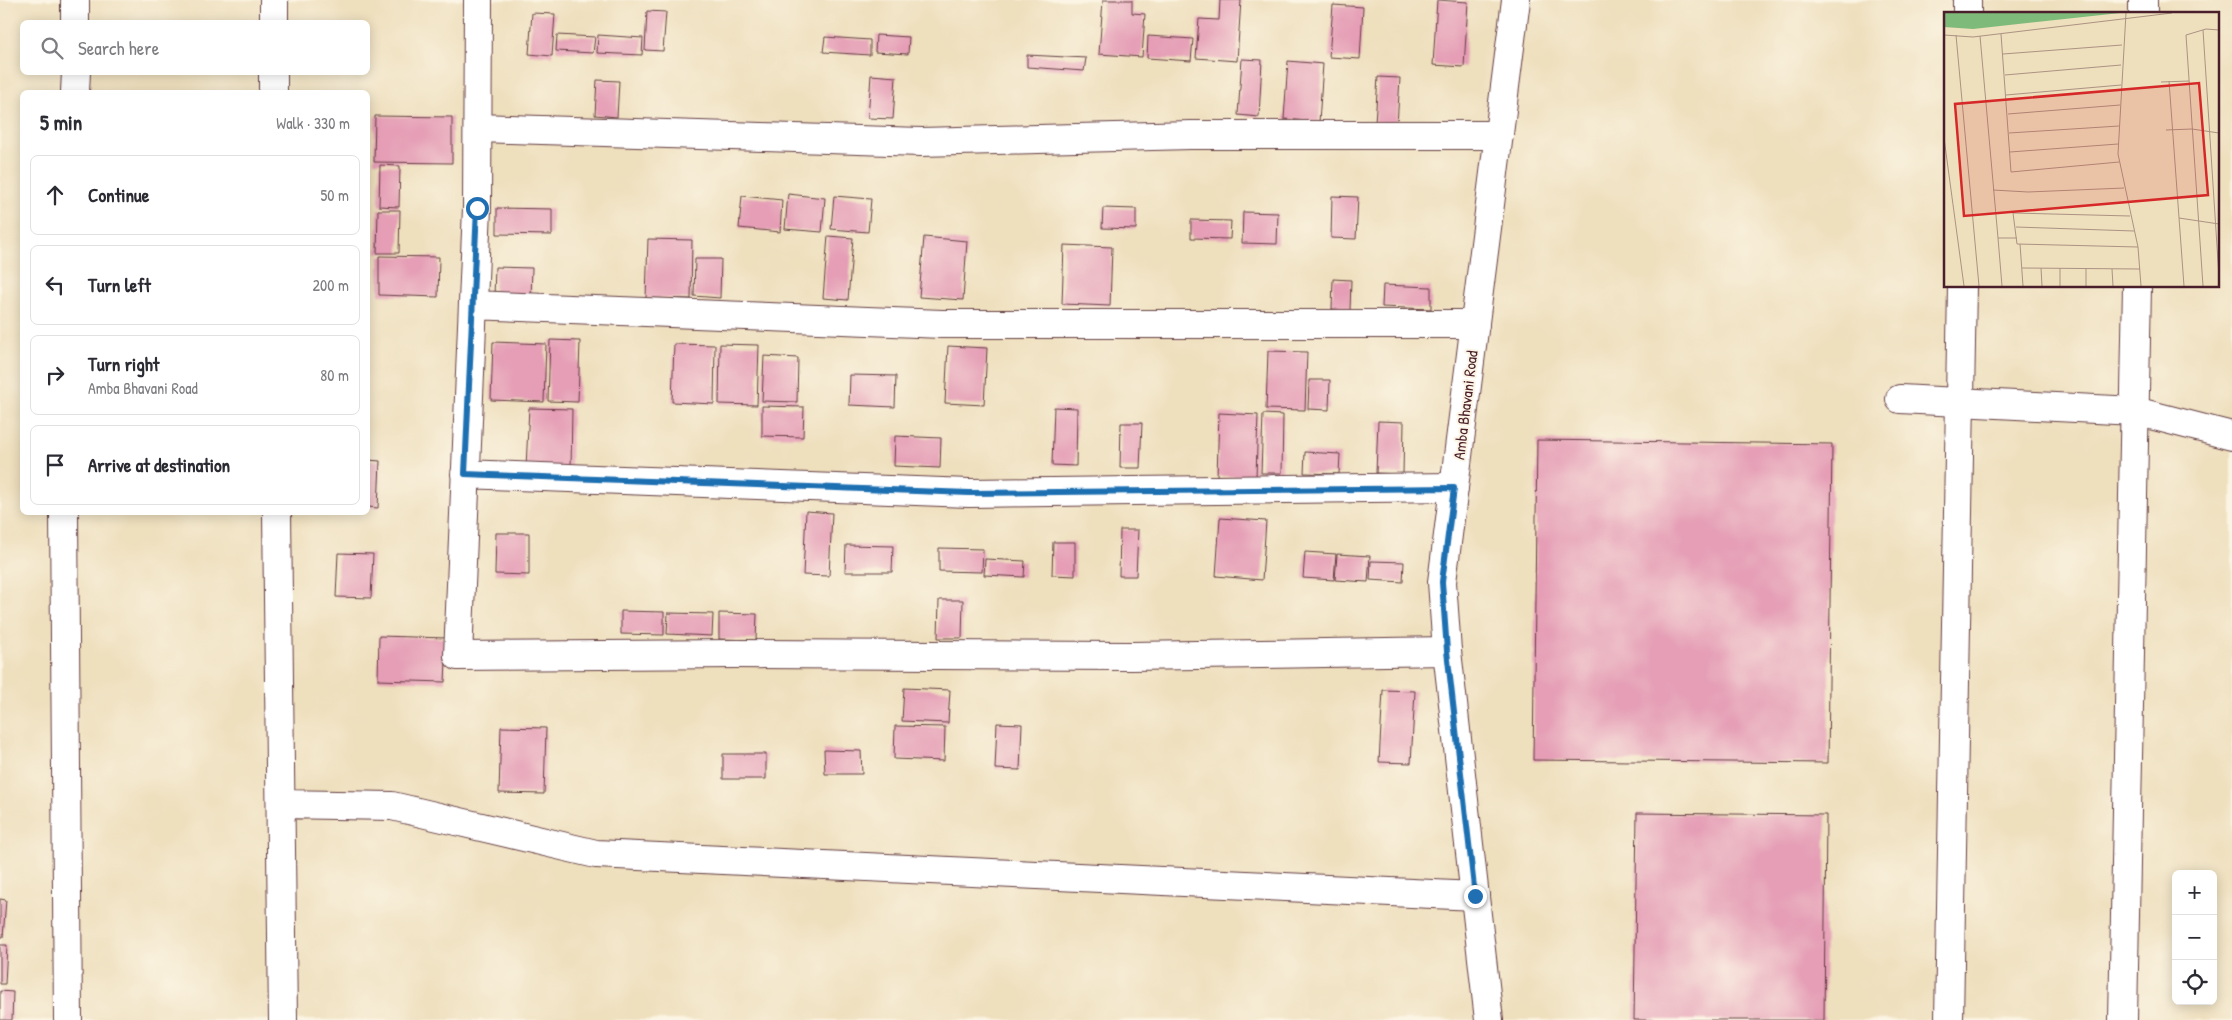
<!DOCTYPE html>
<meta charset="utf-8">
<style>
body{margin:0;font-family:"Patrick Hand",sans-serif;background:#f7f7f7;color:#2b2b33}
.controls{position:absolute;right:15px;bottom:15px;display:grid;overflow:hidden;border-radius:8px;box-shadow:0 2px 12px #0003}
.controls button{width:45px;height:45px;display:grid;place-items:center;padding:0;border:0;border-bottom:1px solid #e1e1e2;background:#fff;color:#2b2b33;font:25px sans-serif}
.stop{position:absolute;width:15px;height:15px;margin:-11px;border:4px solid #1f6fb2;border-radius:50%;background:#fff}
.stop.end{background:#1f6fb2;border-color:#fff;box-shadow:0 1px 5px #0008}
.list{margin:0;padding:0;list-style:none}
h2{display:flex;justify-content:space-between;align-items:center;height:65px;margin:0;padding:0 20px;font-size:21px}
h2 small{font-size:16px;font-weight:400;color:#7c7c81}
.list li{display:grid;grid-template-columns:32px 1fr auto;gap:15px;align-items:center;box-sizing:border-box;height:80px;margin:0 10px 10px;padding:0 10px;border:1px solid #e1e1e2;border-radius:8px}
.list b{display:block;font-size:19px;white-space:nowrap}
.list p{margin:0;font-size:16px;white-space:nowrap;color:#7c7c81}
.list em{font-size:16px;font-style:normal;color:#7c7c81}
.icon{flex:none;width:28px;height:28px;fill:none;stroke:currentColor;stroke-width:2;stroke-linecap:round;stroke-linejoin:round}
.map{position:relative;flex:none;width:2232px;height:1020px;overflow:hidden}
.search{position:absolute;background:#fff;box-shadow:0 2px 12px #0003;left:20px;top:20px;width:350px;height:55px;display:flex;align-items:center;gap:12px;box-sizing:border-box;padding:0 18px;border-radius:8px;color:#7c7c81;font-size:19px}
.panel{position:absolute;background:#fff;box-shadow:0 2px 12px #0003;left:20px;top:90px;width:350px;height:425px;border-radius:8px}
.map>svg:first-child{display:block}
</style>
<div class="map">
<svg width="2232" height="1020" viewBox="0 0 2232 1020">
<rect width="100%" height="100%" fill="#fcf5e5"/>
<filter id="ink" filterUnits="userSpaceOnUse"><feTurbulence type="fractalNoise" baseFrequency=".02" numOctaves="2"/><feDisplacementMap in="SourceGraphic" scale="10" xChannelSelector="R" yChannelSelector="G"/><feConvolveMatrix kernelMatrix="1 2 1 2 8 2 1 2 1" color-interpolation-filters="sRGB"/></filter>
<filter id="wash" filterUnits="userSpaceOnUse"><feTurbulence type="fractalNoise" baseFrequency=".0096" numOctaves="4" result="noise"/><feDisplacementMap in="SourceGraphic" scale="20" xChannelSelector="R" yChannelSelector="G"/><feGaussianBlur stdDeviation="1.12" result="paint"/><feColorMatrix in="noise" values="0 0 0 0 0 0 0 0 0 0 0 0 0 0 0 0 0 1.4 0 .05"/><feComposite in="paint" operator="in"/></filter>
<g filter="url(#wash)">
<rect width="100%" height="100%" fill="#eedfbd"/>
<g id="blocks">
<path fill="#e59eb6" d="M1103 0H1132V13L1145 14 1142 57 1099 54Z
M1220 0H1241L1237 61 1196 58 1199 19 1219 20Z
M1437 0 1468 2 1464 67 1433 65Z
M1333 5 1363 7 1360 59 1329 57Z
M647 11 666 12 663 51 645 50Z
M532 13 555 14 552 56 529 54Z
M557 35 595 37 593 53 556 51Z
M598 35 643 38 642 55 597 53Z
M876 35 909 37 908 54 875 52Z
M1148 36 1193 39 1191 61 1147 58Z
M825 37 870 40V55L823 52Z
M1027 55 1086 58 1084 71 1027 67Z
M1242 59 1262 60 1259 117 1238 115Z
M1288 61 1323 64 1319 122 1284 119Z
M871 75 896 77 893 119 868 118Z
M1378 77 1400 78 1397 125 1375 123Z
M597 80 619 81 617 117 595 115Z
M375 116 452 117V163L374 162Z
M380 165 400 166 399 207 379 206Z
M788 194 825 198 822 232 785 229Z
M742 196 782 200 780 232 739 228Z
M834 196 871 199 868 232 831 229Z
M1332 196 1358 197 1356 239 1331 238Z
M497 208 552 209V235L497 234Z
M1103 208 1136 209V229L1102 228Z
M378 210H400L399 253H377Z
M1243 212 1278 213 1277 244 1242 243Z
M1191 220 1231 221 1230 239 1191 238Z
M828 236 853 238 848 300 823 298Z
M924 237 967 241 963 300 919 297Z
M648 239 692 240 691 299 646 298Z
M1064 245 1112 247 1110 306 1062 304Z
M379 256 439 257 438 297 379 295Z
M695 259H721L720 298 694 296Z
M495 267 532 268 531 298 494 297Z
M1333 279 1351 280 1350 310 1332 309Z
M1383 285 1431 287V309L1382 307Z
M550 340 580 341 578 402 548 401Z
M493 342 546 344 544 402 491 400Z
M674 344 715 345 714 404 672 402Z
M720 344 759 345 757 405 719 404Z
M948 346 987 348 984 405 945 403Z
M1268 351 1307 352 1305 410 1266 409Z
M764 356 798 358 797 402 762 401Z
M850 375 896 376 895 407 849 405Z
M1309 380H1330L1329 410 1308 409Z
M762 406 804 407 803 437 762 436Z
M1054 407 1077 408 1076 466 1052 465Z
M529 408 572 409 571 469 526 467Z
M1219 413 1258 415 1256 477 1217 476Z
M1263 414 1283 415 1282 473H1261Z
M1378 421 1404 422 1403 474 1376 473Z
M1121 423H1142L1140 468H1120Z
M895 436 941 438 940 468 894 466Z
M1537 440 1832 444 1828 763 1533 760Z
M1305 452 1340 454 1339 474 1304 473Z
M368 460 380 461 378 508 368 507Z
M806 511 832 513 829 576 803 575Z
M1220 518 1266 521 1262 580 1216 576Z
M1120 530H1138L1136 576H1119Z
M496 533H529V575L495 574Z
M1053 542H1075V576L1052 575Z
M846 545 893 546 892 572H845Z
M939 548 983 549 982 572 939 571Z
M1305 552 1336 554 1334 580 1303 578Z
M338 553 373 554 371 598 336 597Z
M1337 554 1370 556 1368 582 1335 580Z
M985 559 1025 561 1024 577 984 575Z
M1371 561 1404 562 1403 582 1370 580Z
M939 600H963L962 638H938Z
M621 611 664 612V635L621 634Z
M668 613 713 614 712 636 667 634Z
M719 613 757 614 756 640 719 639Z
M379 636 447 638 445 682 378 680Z
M904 688 950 690 948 723 902 721Z
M1383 690 1415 691 1411 763 1379 762Z
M997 723 1022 724 1020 770 995 769Z
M895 726 945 727 944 761 894 759Z
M501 727 546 728 544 794 499 793Z
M824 750 861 751 862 774H825Z
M723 754H766V779H723Z
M1637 813 1826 815 1824 1020H1634Z
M0 899 6 900 3 937H0Z
M0 945H7L5 984H0Z
M0 991 13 992 12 1020H0Z"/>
</g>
</g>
<g filter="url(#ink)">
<use href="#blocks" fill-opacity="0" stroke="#633c41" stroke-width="1"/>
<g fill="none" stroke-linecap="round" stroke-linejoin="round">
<g stroke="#633c41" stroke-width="30">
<path id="minor" d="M75 0V22
M478 0 477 208 458 656 736 654 1131 656 1447 651
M1967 14V0
M2143 14V0
M274 22V0
M75 92 76 72
M273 92V72
M478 128 921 142 1191 135H1499
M473 305 942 324H1475
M465 474 969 493 1454 487
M64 512 68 1020
M277 512 283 1020
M281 804 392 806 596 854 1475 896
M1949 1020 1962 286
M2123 1020 2137 286"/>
</g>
<g stroke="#633c41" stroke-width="30">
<path id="tertiary" d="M1900 399 2135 411 2232 436
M1489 1020 1447 651 1442 582 1516 0"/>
</g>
<use href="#minor" stroke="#fff" stroke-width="28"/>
<use href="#tertiary" stroke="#fff" stroke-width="28"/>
</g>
</g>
<g fill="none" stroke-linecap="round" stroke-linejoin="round" filter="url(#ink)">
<path stroke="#1f6fb2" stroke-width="6" d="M477 208 465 474 969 493 1454 488 1442 582 1447 651 1475 896"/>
</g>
<g text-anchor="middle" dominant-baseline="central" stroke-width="4" stroke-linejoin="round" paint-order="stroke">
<g font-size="16" fill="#4a1f2b" stroke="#fcf5e5">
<text transform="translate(1465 405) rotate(-83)">Amba Bhavani Road</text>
</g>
</g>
<g transform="translate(1944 12)">
<rect width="275" height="275" fill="#eedfbd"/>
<path d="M0 1H176L29 17 0 15Z" fill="#7eba79"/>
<path fill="none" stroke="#ac9283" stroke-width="1" d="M182 1 174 142 194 235 197 274M259 18 275 265M57 22 67 160 175 150M0 23 29 25 228 1M12 23 35 274M36 24 54 226M59 42 178 33M61 63 177 53M225 69 240 274M217 70 245 69M62 83 177 73M64 102 176 93M222 118 248 117 275 121M65 121 175 114M0 126 20 274M66 140 174 132M49 178 84 180 180 176M186 204 69 201 73 232 194 235M235 206 275 212M72 215 190 219M76 232 79 274M78 256 196 257M97 256 98 274M116 256V274M142 257V274M168 257 169 274M58 274 54 226H73M259 274 242 23 262 17 275 18"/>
<path fill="#d62828" fill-opacity="0.15" stroke="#d62828" stroke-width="2.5" d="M255 71 264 183 20 204 11 92Z"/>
<rect width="275" height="275" fill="none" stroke="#4a1f2b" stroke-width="2.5"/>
</g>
</svg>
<div class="controls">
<button>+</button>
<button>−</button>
<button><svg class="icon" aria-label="locate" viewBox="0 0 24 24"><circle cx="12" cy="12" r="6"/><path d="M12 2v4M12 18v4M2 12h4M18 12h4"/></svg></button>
</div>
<div class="stop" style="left:477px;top:208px"></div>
<div class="stop end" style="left:1475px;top:896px"></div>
<div class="search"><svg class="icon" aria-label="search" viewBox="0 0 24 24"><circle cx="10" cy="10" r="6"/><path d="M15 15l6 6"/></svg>Search here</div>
<section class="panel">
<h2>5 min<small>Walk · 330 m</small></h2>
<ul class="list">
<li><svg class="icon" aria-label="ahead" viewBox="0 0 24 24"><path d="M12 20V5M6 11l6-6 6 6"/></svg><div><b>Continue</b></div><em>50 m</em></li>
<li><svg class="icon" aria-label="left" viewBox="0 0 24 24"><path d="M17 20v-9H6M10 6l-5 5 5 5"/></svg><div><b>Turn left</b></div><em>200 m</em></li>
<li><svg class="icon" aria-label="right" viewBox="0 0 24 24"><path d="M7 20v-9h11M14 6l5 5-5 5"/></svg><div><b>Turn right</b><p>Amba Bhavani Road</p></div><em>80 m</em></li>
<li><svg class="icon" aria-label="arrive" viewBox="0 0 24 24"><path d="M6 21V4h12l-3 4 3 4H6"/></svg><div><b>Arrive at destination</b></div></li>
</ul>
</section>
</div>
